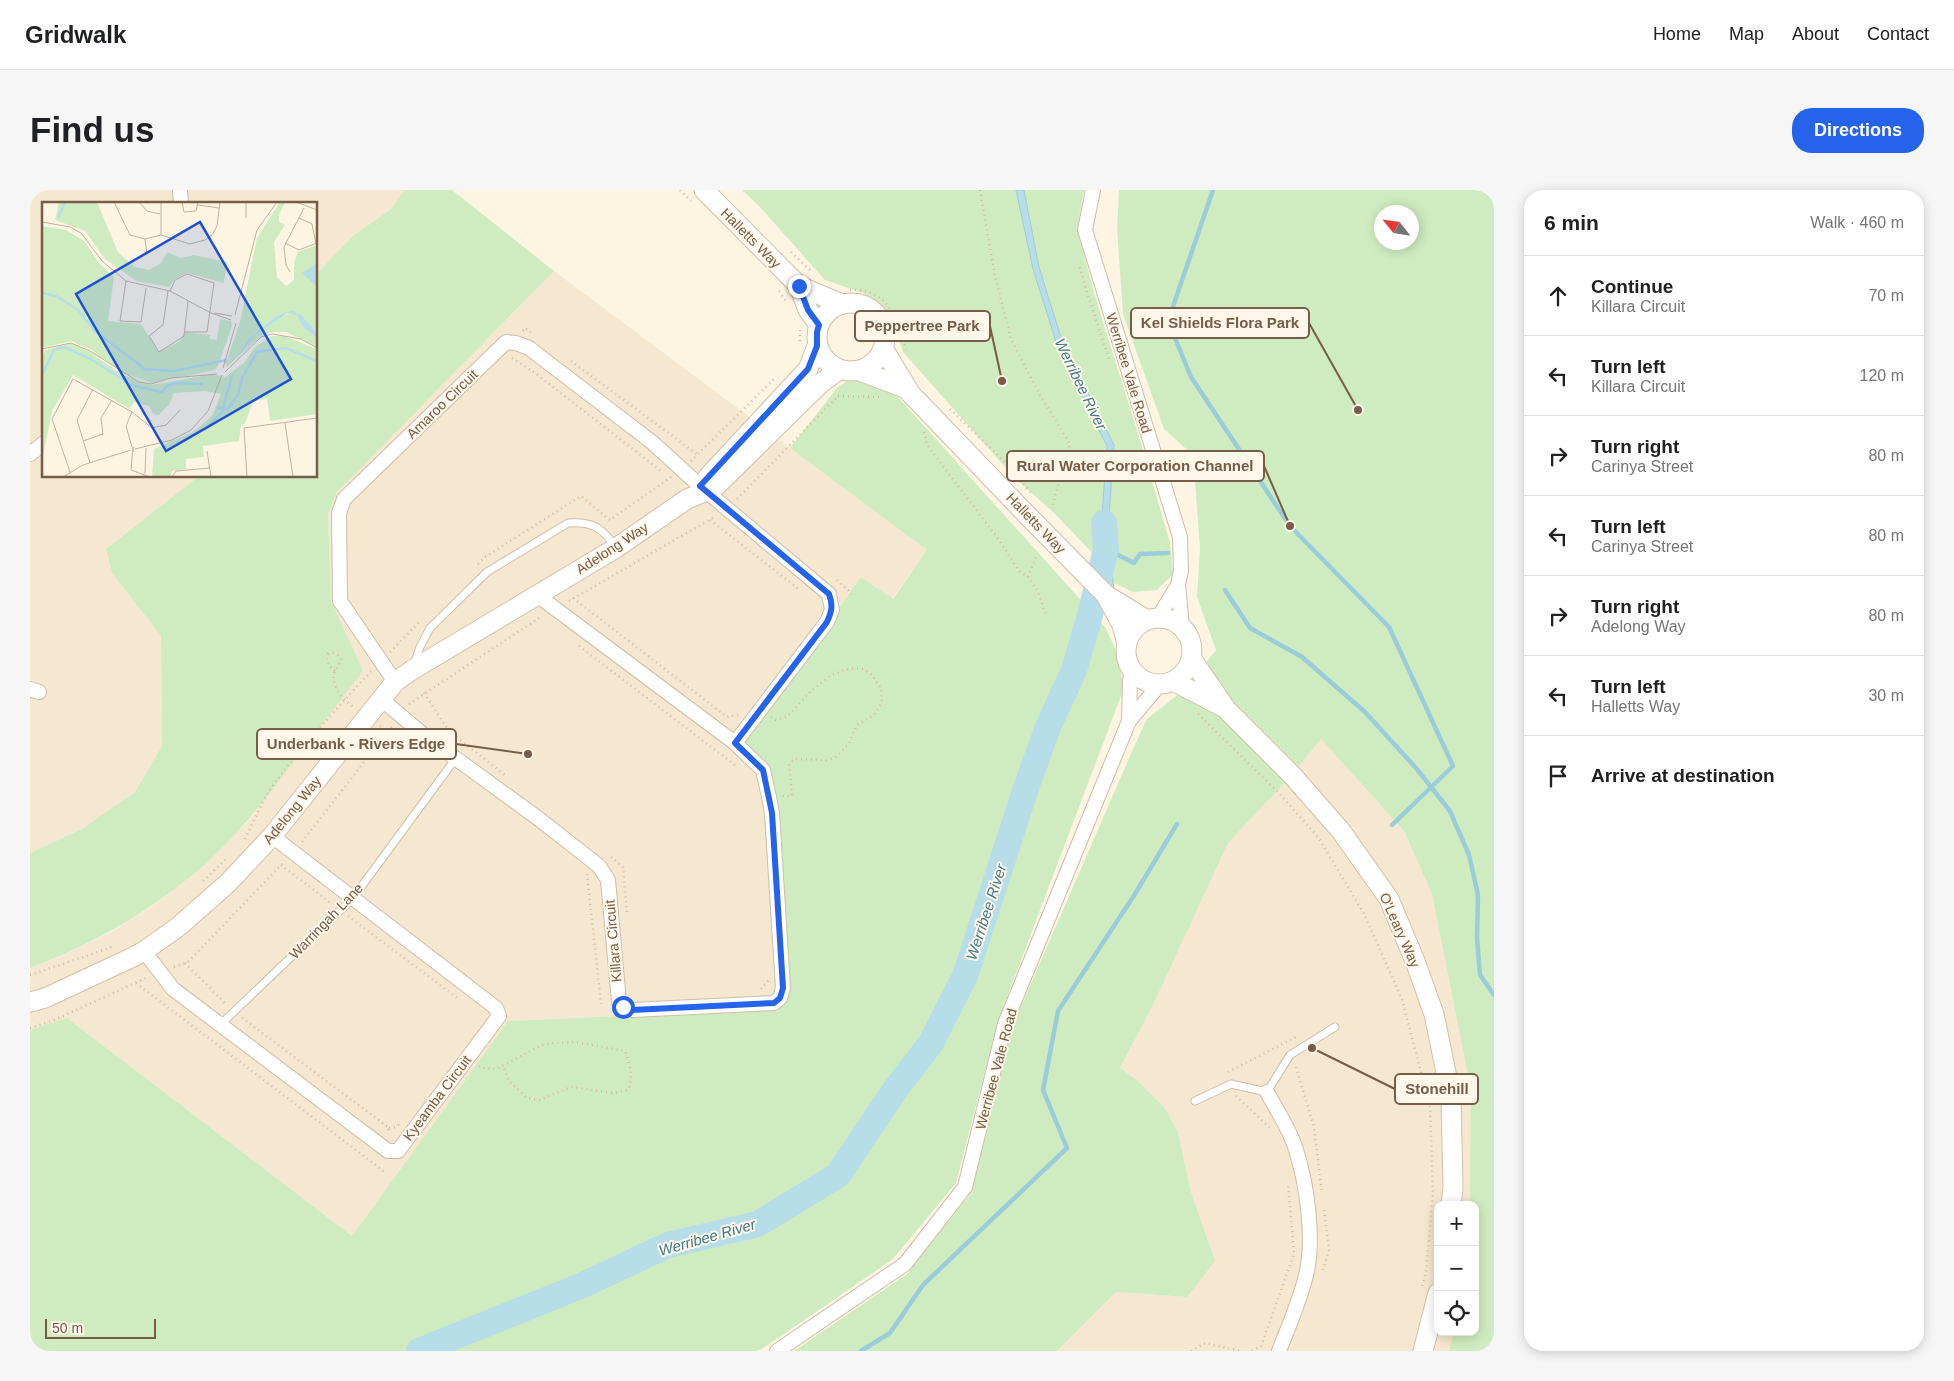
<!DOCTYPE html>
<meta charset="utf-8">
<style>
body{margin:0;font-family:Arial,sans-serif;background:#f6f6f6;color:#202124}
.controls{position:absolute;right:15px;bottom:15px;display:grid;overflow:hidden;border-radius:10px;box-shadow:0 2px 12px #0003}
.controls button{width:45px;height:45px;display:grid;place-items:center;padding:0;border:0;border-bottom:1px solid #e0e0e0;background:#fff;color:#202124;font:25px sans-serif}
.compass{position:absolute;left:1344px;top:15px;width:45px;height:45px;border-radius:50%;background:#fff;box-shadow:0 2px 12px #0003;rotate:300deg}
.scale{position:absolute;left:15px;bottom:12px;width:111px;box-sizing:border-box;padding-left:5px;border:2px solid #775c47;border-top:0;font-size:14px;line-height:18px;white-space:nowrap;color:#775c47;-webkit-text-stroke:4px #fff8ea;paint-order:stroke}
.stop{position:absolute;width:15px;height:15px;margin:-11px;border:4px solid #2563eb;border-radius:50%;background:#fff}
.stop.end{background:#2563eb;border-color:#fff;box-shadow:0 1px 5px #0008}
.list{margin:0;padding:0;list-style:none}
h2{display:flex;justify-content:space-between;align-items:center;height:65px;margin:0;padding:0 20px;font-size:21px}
h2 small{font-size:16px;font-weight:400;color:#757577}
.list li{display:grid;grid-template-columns:32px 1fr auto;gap:15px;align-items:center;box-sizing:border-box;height:80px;padding:0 20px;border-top:1px solid #e0e0e0}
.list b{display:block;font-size:19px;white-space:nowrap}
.list p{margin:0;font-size:16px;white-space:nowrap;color:#757577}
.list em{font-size:16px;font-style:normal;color:#757577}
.icon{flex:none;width:28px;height:28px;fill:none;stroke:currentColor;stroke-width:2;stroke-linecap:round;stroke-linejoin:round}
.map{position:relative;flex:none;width:1464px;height:1161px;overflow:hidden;border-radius:20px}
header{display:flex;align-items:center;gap:30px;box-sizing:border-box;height:70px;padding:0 25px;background:#fff;border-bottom:1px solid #e0e0e0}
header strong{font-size:24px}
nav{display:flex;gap:28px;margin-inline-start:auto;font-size:18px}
.intro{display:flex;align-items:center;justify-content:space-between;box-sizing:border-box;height:120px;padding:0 30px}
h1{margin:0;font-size:35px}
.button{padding:12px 22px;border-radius:20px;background:#2563eb;color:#fff;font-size:18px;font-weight:700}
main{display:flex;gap:30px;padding:0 30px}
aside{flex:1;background:#fff;border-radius:20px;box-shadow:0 2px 12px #0003}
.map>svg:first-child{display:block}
</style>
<header>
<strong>Gridwalk</strong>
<nav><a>Home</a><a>Map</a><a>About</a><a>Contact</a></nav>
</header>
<div class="intro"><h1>Find us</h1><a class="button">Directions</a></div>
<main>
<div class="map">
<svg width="1464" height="1161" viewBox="0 0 1464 1161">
<rect width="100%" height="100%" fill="#fdf5e2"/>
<path fill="#f5e7d0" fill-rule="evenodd" d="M0 0H375L361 19 324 45 286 84V14H14V286H169L76 359 82 383 131 446 132 556 105 602 52 639 0 663Z
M524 81 897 360 862 409 831 387 740 575 750 621 758 803 745 819 478 831 322 1046 37 828 0 840V778L29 767 79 743 123 716 154 692 186 664 221 628 332 481 301 411 298 324 307 301Z
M1291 549 1374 641 1402 704 1425 820 1464 837V1161H1027L1086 1102 1157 1107 1161 1003 1148 942 1135 918 1107 890 1090 878 1124 813 1198 653 1262 585ZM1408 1015H1445V1142H1408Z"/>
<path fill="#cfecc0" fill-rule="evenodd" d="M375 0H422L524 81 307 302 298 324 301 411 333 481C309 512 285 543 262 574 238 606 214 637 186 664 132 715 69 752 0 778V663L52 639 105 602 132 556 131 446 82 383 76 359 169 286H286V84L324 45 361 19Z
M712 0H986L1003 79 1027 155 1077 256 1071 338 1074 375 1024 323 983 286 873 162 860 127 833 103 795 90 730 17Z
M994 0H1054L1047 39 1068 116 1111 253 1140 353 1143 384 1127 400 1103 402 1082 392 1078 339 1084 255 1032 151 1009 77Z
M1089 0H1464V1161H1419L1424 1142H1445V1015H1440L1441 900 1402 704 1374 641 1291 549 1262 585 1198 653 1124 813 1090 878 1107 890 1135 918 1148 942 1161 1003 1185 1071 1157 1107 1086 1102 1027 1161H764L877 1084 941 1003 983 835 1107 550 1117 529 1154 500 1186 460 1167 407 1170 359 1163 265 1134 239 1093 124 1087 39ZM1352 22H1382V52H1352Z
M833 185 859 197 1075 437 1085 458 1094 498 968 831 926 993 863 1069 732 1159 727 1161H0V840L37 828 322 1046 478 831 745 819 758 803 750 621 740 575 714 553 831 387 863 409 897 360 760 258 807 198 817 191Z"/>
<path fill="#b6dde8" stroke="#9bccda" d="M986 0H994L1009 77 1032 151 1084 255 1078 339 1084 402 1076 401 1071 338 1077 256 1027 155 1003 79Z"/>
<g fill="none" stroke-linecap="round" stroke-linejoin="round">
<path stroke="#9bccda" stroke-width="4.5" d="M1183 0 1138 131 1161 187 1260 336 1359 437 1423 576 1362 635
M1076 359 1104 373 1110 364 1138 363
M1195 400 1220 438 1272 467 1335 522 1386 578 1420 621 1439 665 1448 705 1447 748 1450 785 1464 805
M831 1161 860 1143 893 1095 1037 958 1013 900 1028 821 1105 704 1147 634"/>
<path stroke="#b6dde8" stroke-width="26" d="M389 1161 553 1095 638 1055 728 1034 808 985 867 897 901 853 935 786 997 595 1018 537 1044 480 1059 429 1076 359 1074 333"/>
<g stroke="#cfbda9" stroke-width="9">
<path id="lane" d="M384 475 390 457 400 438 457 382 538 333C562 331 573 338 585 357
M190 835 323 708 426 568
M1165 911 1201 894 1237 902 1260 865 1305 837"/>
</g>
<g stroke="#cfbda9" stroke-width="16">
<path id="street" d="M150 0 151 14
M1063 0 1055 40 1150 347 1151 380 1148 395 1152 437
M0 264 14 253
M1128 428 1148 395
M365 492 310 411 309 323 314 309 476 152 486 153 499 158 623 253 670 296 799 404 802 420 797 432 705 553
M0 499 9 502
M351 509 395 546 509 629 569 676 578 690 589 812 593 817 602 820 744 813 750 808 753 798 742 623 739 607 733 580 705 553 507 405
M1099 531 1100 491 1102 480
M114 761 143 799 358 961H368L469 826 466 818 242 646
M1237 902C1247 921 1260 939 1266 960 1277 994 1284 1046 1277 1081 1271 1109 1259 1135 1249 1161
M747 1161 875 1074 935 997 975 834 1099 531 1130 494"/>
</g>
<g stroke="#d5bfa8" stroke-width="21">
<path id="secondary" d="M674 0 769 96 812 114
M769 96 778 120 789 135
M787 147a34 34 0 1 1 68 0a34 34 0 1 1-68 0Z
M853 158 880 203 998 326
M830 181 875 198
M677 288 778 179 787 156
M1075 404 1092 435 1097 453
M1076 405 1117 430
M1096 461a33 33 0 1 1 66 0a33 33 0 1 1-66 0Z
M1161 468 1196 519 1262 585 1311 641 1359 709 1385 771 1404 824 1421 907 1423 998 1421 1015
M1143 491 1193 517
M0 812 15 808 101 768 114 761 148 737 198 693 242 646 365 492 382 480 586 358 657 309 684 298 791 193 809 180
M1393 1161 1408 1103"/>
</g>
<path stroke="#d9b89c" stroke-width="2.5" stroke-dasharray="1 4" stroke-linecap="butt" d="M650 0 661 11
M950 0 965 86 981 149 1011 207 1040 254 1022 317
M761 62 782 82
M1050 77 1055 96 1080 172
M820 100C858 97 870 131 876 163
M749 101 756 111
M493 141 495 138 502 143
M770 151V137
M482 168 505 183 631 281
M541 171 667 264
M808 206 850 207
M920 219 973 270 1003 305
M894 242 897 255 967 347 989 381 998 387 1008 402 1016 425
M661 271 746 187
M707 309 808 206
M680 330 770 400
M448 374 455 367 551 306 580 330 641 287
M998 387 1007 364
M807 390 822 404
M543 408 697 527 708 525
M539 411 686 326
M1166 440 1170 454
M549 456 706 576
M360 462 391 430
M305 481C298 476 295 472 298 464 304 462 308 464 311 469 310 474 305 479 304 484 302 499 314 510 325 518
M394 503 419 541 476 586
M379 514 512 426
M1168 524 1247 601 1288 647 1333 722 1372 809 1400 917 1403 1003 1396 1082 1392 1097
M741 527 746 530 758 526 782 500 800 486 812 481 824 478 832 479 840 483 851 498 852 512 844 525 827 535 819 553 811 562 804 568 796 570 764 569 759 575 762 606H752
M350 536 358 542H367
M215 649C224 630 232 611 244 594 273 555 309 516 342 480
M272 652 362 536
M581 667 593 677 597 723
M251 675 302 714
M557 684 571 814
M173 691 196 669
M318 726 430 810
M155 773 196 814
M144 777 158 772 253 673
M0 785 85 756
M106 793 356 983
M731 799 739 790
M212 828 359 938 356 943
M0 838 22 831 118 787
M449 876 452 878 466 879 512 855 522 853 545 852 595 861C600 875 604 886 598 900L584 903 541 897 510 910 497 908 479 891 473 876
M1266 877 1284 937 1292 1004
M1198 882 1266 847
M1206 906 1240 938
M359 938 367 937 369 934
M1293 1080 1299 1060 1294 1019
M1161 1161 1175 1153 1211 1161
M1222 1161 1231 1156 1264 1064 1258 994"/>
<use href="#lane" stroke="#fff" stroke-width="7"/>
<use href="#street" stroke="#fff" stroke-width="14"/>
<use href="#secondary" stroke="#fff" stroke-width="19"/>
<g stroke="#d5bfa8" stroke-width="21" stroke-linecap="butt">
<path id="secondary-bridge" d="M998 326 1075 404"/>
</g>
<use href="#secondary-bridge" stroke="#fff" stroke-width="19"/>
</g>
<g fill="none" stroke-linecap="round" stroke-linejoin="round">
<path stroke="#2563eb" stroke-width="6" d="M593 817 602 820 744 813 750 808 753 798 742 623 733 580 705 553 797 432C802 421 803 415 799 404L670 296 778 179 787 156V142L789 135 778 120 769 96"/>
</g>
<g text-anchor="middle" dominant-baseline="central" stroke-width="4" stroke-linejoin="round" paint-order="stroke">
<g font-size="14" fill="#775c47" stroke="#fff8ea">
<text transform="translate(721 48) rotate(45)">Halletts Way</text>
<text transform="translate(1099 183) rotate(73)">Werribee Vale Road</text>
<text transform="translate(412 214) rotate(-44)">Amaroo Circuit</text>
<text transform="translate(1006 333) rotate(46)">Halletts Way</text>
<text transform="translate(582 358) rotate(-33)">Adelong Way</text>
<text transform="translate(262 620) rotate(-51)">Adelong Way</text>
<text transform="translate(296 731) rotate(-46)">Warringah Lane</text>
<text transform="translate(1370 740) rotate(66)">O'Leary Way</text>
<text transform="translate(583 751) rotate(-95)">Killara Circuit</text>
<text transform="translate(966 879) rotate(-75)">Werribee Vale Road</text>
<text transform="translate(407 908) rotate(-53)">Kyeamba Circuit</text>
</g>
<g font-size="15" font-style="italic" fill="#407a8b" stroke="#fff8ea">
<text transform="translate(1051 194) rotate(64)">Werribee River</text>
<text transform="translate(956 722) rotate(-72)">Werribee River</text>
<text transform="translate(677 1047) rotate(-16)">Werribee River</text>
</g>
</g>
<g transform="translate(12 12)">
<rect width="275" height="275" fill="#fdf5e2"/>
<path d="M17 0H55L76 50 93 65 107 68 119 61 125 50 139 56 152 53 185 60 182 81 145 71 133 77 127 85 94 79 63 57 43 29 13 18ZM238 0H243L237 13V20L243 23 232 40 235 75 244 84 252 78V61L256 50 275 43V131L255 111 244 110 235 114 220 125 212 132 208 137 236 115 251 110 258 115 262 126 275 136V145L244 130H232L219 134 185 165 183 160 198 152 205 139 198 151 185 158 198 120 215 36ZM0 24 24 28 42 39 57 61 72 75 66 119 99 122 117 150 138 139 143 130 168 133V137L175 138 178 117 189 119 190 124 176 164 173 168 109 181 79 170 49 148 29 139 0 146ZM230 134H242L275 147V212L228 219 225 197 211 199 203 222H199L197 239 161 244 162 255 144 257V267L130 269 128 275H110L112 247 151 230 170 214 179 192 163 189 132 191 128 201 117 213 111 212 107 204 92 200 88 207 31 173 10 209 0 259V155L3 148 29 141 48 150 79 172 109 183 171 172 183 175 202 161 213 145Z" fill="#cfecc0"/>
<path d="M275 61V85L260 71ZM251 109 259 113 275 131V136L262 126 255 113 245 111 213 133 198 152 181 161 198 151 205 139 220 125 235 114 244 110Z" fill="#b6dde8"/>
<path fill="none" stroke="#b6dde8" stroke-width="2.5" d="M16 16 23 0M0 91 14 94 36 108 53 129 103 167 132 169 185 158M0 173 12 148 22 145 49 157 89 183 120 190 125 184 134 181 161 182M175 205 185 208 196 193 200 176 215 150 244 146 275 159M162 229 180 210 190 173"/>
<path fill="none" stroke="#c3b39f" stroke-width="1" d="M72 0 88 33 103 37 119 33 148 42 163 38 170 33 175 24 178 0M97 0 105 9 118 12M140 0 142 10 154 9 156 0M204 0V16M254 0 275 8M156 3 177 6M257 16 270 22 274 42M0 20 28 25 39 31 60 59 84 79 128 89 169 111 189 118M119 33V0M103 37 105 52M243 41 257 48 275 41M248 70 244 63 242 45 262 6M84 79 78 119 99 120 104 86M126 89 121 123 107 134 117 150 142 134 146 99M128 89 133 78 145 72 172 81 165 130H143M172 111 190 114M193 113 215 28 235 0M0 147 29 141 48 149 97 180 109 182 129 176 175 172M181 166 194 121M183 170 219 135 230 132 259 137 275 146M90 210 110 226 124 223 138 208M243 221 251 275M41 239 61 232 59 216 70 198M93 247 130 238 149 228 166 209 180 173M165 249 169 275M91 250V245L89 268 108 275M48 261 35 218 51 187M28 270 10 217 31 177 90 210 84 224 90 245M103 272 104 246M21 275 41 263 89 248M130 275 134 269 168 266M205 275 202 226 275 216"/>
<path fill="#1d4ed8" fill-opacity="0.15" stroke="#1d4ed8" stroke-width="2.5" d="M158 20 249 177 124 249 34 92Z"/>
<rect width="275" height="275" fill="none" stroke="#775c47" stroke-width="2.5"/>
</g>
<path fill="none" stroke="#775c47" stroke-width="2" d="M1328 220L1279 133M972 191L960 136M1260 336L1234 276M498 564L426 554M1282 858L1365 899"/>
<g fill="#775c47" stroke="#fff8ea" stroke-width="2">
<circle cx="1328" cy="220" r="5"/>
<circle cx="972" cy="191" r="5"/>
<circle cx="1260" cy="336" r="5"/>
<circle cx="498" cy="564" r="5"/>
<circle cx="1282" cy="858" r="5"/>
</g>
<g fill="#fff8ea" stroke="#775c47" stroke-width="2">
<rect x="1101" y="118" width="178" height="30" rx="5"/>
<rect x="825" y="121" width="135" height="30" rx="5"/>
<rect x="977" y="261" width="257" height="30" rx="5"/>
<rect x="227" y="539" width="199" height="30" rx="5"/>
<rect x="1365" y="884" width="83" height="30" rx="5"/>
</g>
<g font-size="15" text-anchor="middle" font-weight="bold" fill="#775c47">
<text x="1190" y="138">Kel Shields Flora Park</text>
<text x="892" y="141">Peppertree Park</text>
<text x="1105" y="281">Rural Water Corporation Channel</text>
<text x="326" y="559">Underbank - Rivers Edge</text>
<text x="1407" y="904">Stonehill</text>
</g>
</svg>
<div class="controls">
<button>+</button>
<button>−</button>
<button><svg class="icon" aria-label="locate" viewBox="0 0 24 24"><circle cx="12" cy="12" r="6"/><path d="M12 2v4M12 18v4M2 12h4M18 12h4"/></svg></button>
</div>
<svg class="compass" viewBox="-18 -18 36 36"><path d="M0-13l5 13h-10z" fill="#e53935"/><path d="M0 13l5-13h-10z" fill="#757577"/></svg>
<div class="scale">50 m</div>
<div class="stop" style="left:593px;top:817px"></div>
<div class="stop end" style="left:769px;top:96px"></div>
</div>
<aside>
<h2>6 min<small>Walk · 460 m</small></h2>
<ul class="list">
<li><svg class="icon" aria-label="ahead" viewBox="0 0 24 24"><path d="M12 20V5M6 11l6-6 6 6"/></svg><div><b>Continue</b><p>Killara Circuit</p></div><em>70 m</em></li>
<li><svg class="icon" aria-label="left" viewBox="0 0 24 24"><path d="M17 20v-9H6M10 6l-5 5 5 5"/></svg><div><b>Turn left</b><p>Killara Circuit</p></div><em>120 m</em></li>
<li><svg class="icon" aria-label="right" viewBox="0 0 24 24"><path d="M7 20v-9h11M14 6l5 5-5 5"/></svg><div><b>Turn right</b><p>Carinya Street</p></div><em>80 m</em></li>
<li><svg class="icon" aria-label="left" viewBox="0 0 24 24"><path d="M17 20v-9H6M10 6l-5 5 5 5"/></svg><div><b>Turn left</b><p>Carinya Street</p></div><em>80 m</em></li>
<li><svg class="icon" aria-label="right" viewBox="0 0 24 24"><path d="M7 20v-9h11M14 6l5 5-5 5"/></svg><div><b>Turn right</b><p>Adelong Way</p></div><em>80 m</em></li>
<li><svg class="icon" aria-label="left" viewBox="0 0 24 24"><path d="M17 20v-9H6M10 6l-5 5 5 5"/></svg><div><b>Turn left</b><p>Halletts Way</p></div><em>30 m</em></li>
<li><svg class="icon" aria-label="arrive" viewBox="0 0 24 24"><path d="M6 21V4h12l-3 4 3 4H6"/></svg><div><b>Arrive at destination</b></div></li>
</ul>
</aside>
</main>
